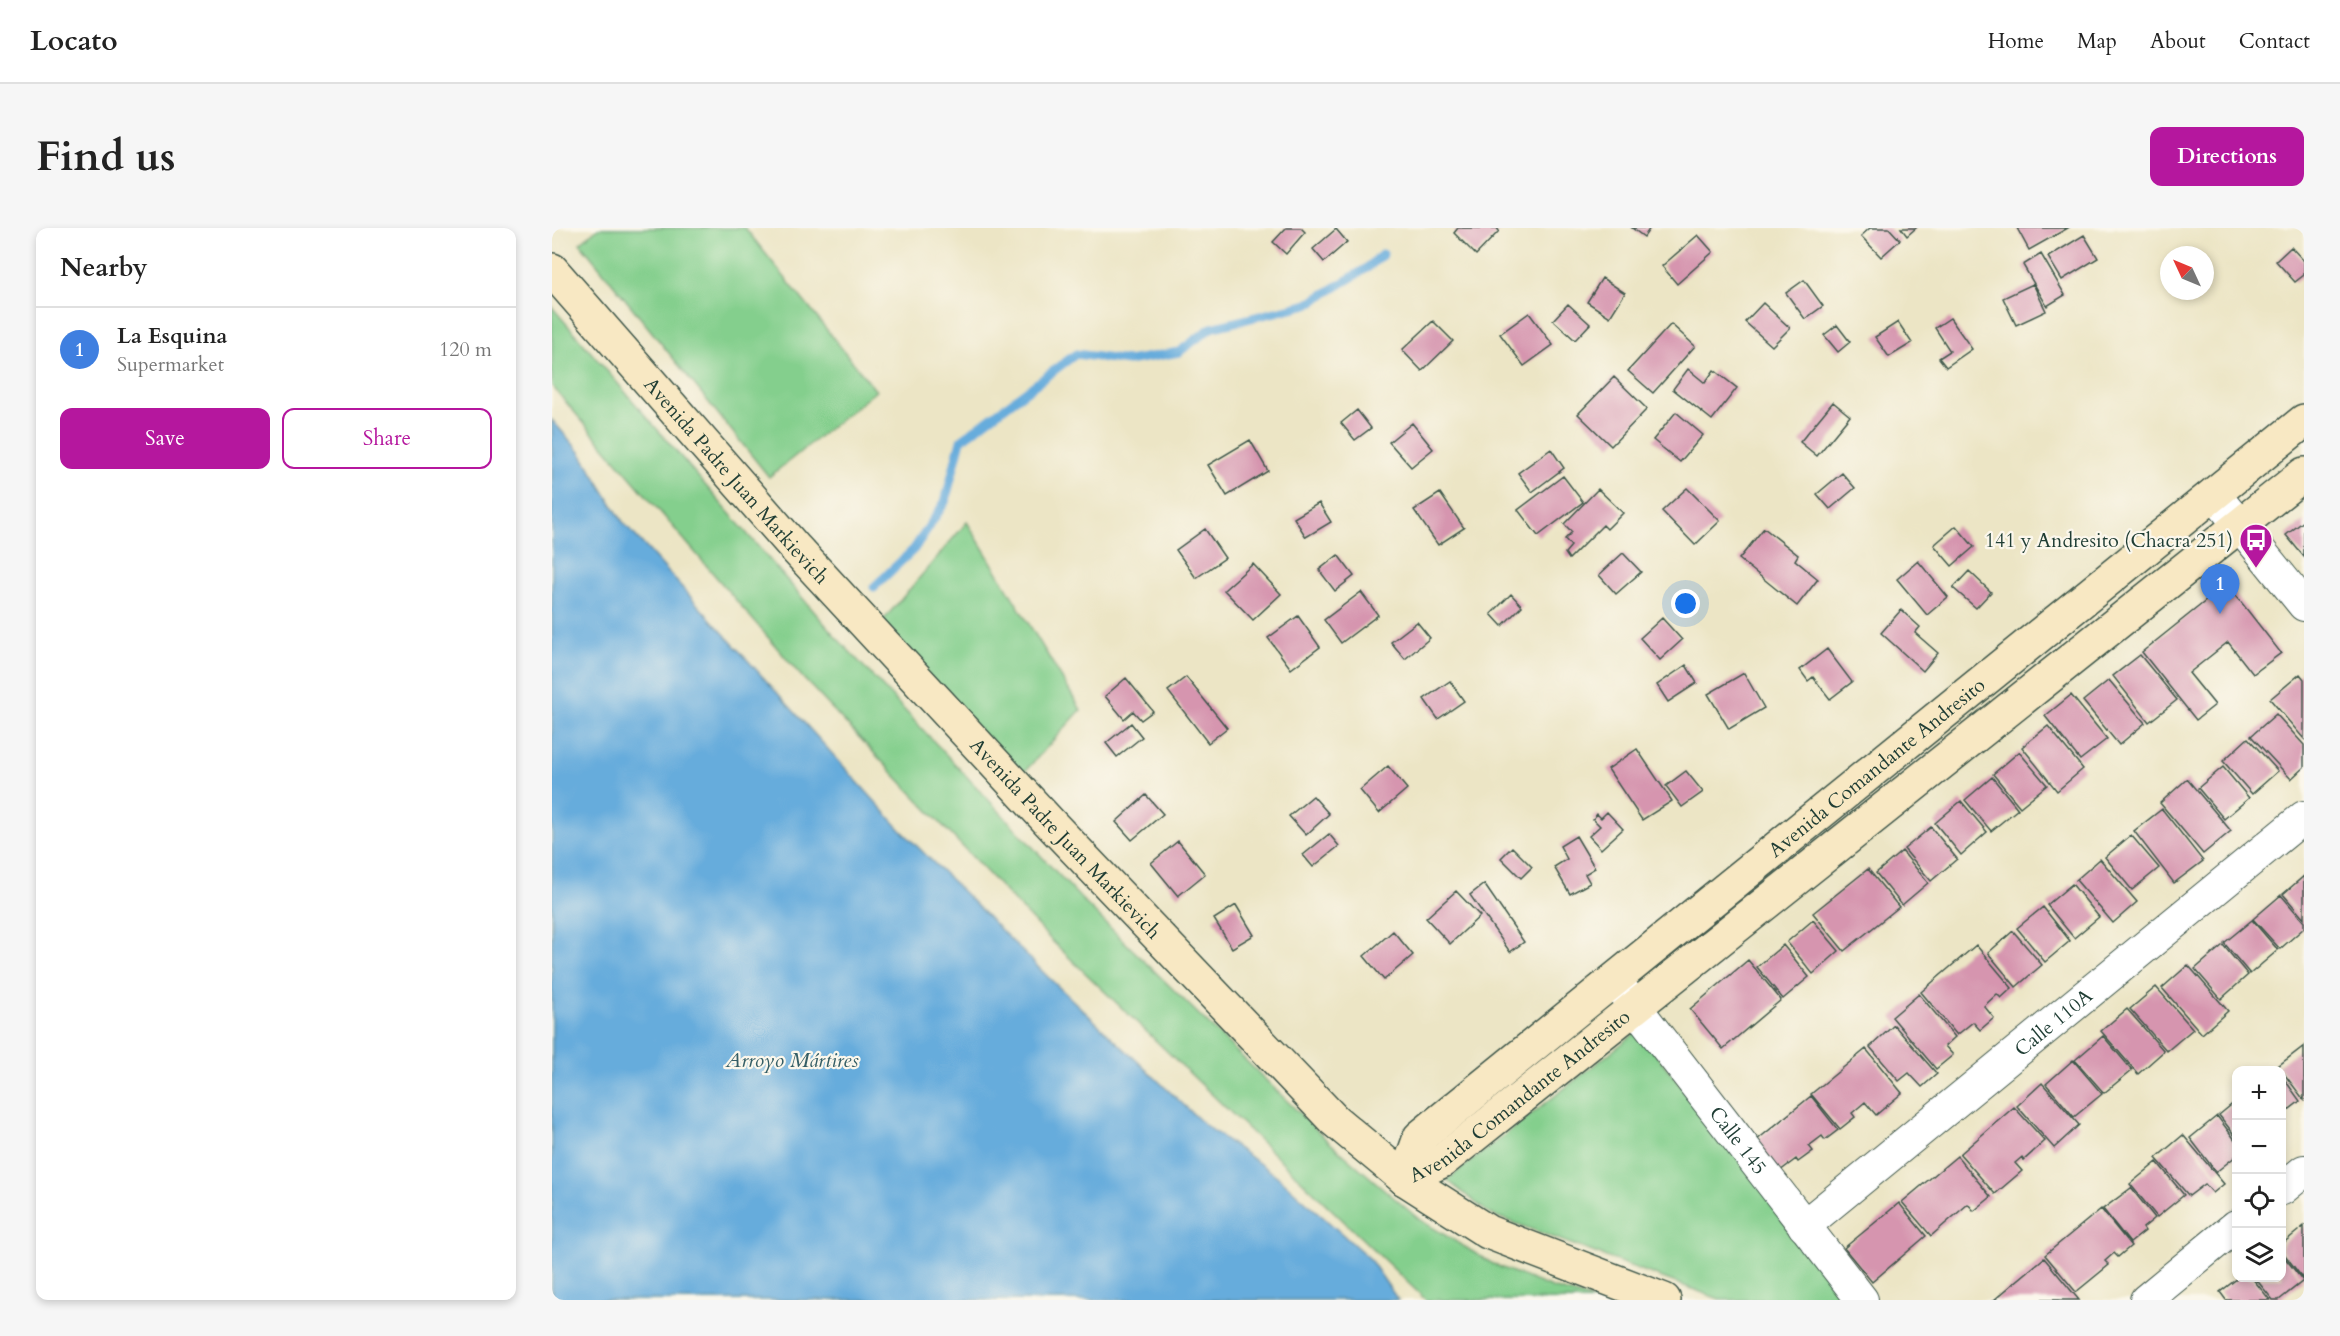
<!DOCTYPE html>
<meta charset="utf-8">
<style>
body{margin:0;font-family:Cardo,serif;background:#f6f6f6;color:#222}
.controls{position:absolute;right:18px;bottom:18px;display:grid;overflow:hidden;border-radius:12px;box-shadow:0 3px 9px #0003}
.controls button{width:54px;height:54px;display:grid;place-items:center;padding:0;border:0;border-bottom:2px solid #e0e0e0;background:#fff;color:#222;font:30px sans-serif}
.compass{position:absolute;left:1608px;top:18px;width:54px;height:54px;border-radius:50%;background:#fff;box-shadow:0 3px 9px #0003;rotate:314deg}
.you{position:absolute;left:1134px;top:376px;width:21px;height:21px;margin:-15px;border:4px solid #fff;border-radius:50%;background:#1a73e8;box-shadow:0 0 0 9px #1a73e833}
.badge{display:grid;place-items:center;width:39px;height:39px;border-radius:50%;background:#b5179e;color:#fff;font-size:20px;font-weight:700}
.pin{position:absolute;translate:-50% -50px;filter:drop-shadow(0 2px 3px #0008)}
.pin::after{content:'';position:absolute;top:32px;width:21px;height:18px;background:inherit;clip-path:polygon(0 0,100% 0,50% 100%)}
.list{margin:0;padding:0;list-style:none}
h2{display:flex;justify-content:space-between;align-items:center;height:78px;margin:0;padding:0 24px;font-size:26px}
h2 small{font-size:20px;font-weight:400;color:#767676}
.list li{display:grid;grid-template-columns:39px 1fr auto;gap:18px;align-items:center;box-sizing:border-box;height:84px;padding:0 24px;border-top:2px solid #e0e0e0}
.list b{display:block;font-size:22px;white-space:nowrap}
.list p{margin:0;font-size:20px;white-space:nowrap;color:#767676}
.list em{font-size:20px;font-style:normal;color:#767676}
.actions{display:flex;gap:12px;padding:18px 24px}
.actions a{flex:1;padding:14px 0;border:2px solid #b5179e;border-radius:12px;text-align:center;font-size:21px;color:#b5179e}
.actions .main{background:#b5179e;color:#fff}
.icon{flex:none;width:33px;height:33px;fill:none;stroke:currentColor;stroke-width:2;stroke-linecap:round;stroke-linejoin:round}
.map{position:relative;flex:none;width:1752px;height:1072px;overflow:hidden;border-radius:12px}
header{display:flex;align-items:center;gap:36px;box-sizing:border-box;height:84px;padding:0 30px;background:#fff;border-bottom:2px solid #e0e0e0}
header strong{font-size:28px}
nav{display:flex;gap:33px;margin-inline-start:auto;font-size:21px}
.intro{display:flex;align-items:center;justify-content:space-between;box-sizing:border-box;height:144px;padding:0 36px}
h1{margin:0;font-size:42px}
.button{padding:15px 27px;border-radius:12px;background:#b5179e;color:#fff;font-size:21px;font-weight:700}
main{display:flex;gap:36px;padding:0 36px}
aside{flex:1;background:#fff;border-radius:12px;box-shadow:0 3px 9px #0003}
.map>svg:first-child{display:block}
</style>
<header>
<strong>Locato</strong>
<nav><a>Home</a><a>Map</a><a>About</a><a>Contact</a></nav>
</header>
<div class="intro"><h1>Find us</h1><a class="button">Directions</a></div>
<main>
<aside>
<h2>Nearby<small></small></h2>
<ul class="list">
<li><span class="badge" style="background:#3f7fe0">1</span><div><b>La Esquina</b><p>Supermarket</p></div><em>120 m</em></li>
</ul>
<div class="actions"><a class="main">Save</a><a>Share</a></div>
</aside>
<div class="map">
<svg width="1752" height="1072" viewBox="0 0 1752 1072">
<rect width="100%" height="100%" fill="#fbf7ec"/>
<filter id="ink" filterUnits="userSpaceOnUse"><feTurbulence type="fractalNoise" baseFrequency=".0167" numOctaves="2"/><feDisplacementMap in="SourceGraphic" scale="12" xChannelSelector="R" yChannelSelector="G"/><feConvolveMatrix kernelMatrix="1 2 1 2 8 2 1 2 1" color-interpolation-filters="sRGB"/></filter>
<filter id="wash" filterUnits="userSpaceOnUse"><feTurbulence type="fractalNoise" baseFrequency=".008" numOctaves="4" result="noise"/><feDisplacementMap in="SourceGraphic" scale="24" xChannelSelector="R" yChannelSelector="G"/><feGaussianBlur stdDeviation="1.35" result="paint"/><feColorMatrix in="noise" values="0 0 0 0 0 0 0 0 0 0 0 0 0 0 0 0 0 1.4 0 .05"/><feComposite in="paint" operator="in"/></filter>
<g filter="url(#wash)">
<rect width="100%" height="100%" fill="#ece5c5"/>
<path fill="#84cf8d" stroke="#528660" stroke-width="1.5" d="M46 0H193L324 163 217 249 28 15Z
M0 79 284 409 535 677 777 914 868 992 941 1036 1000 1060 1044 1072H874L499 712 251 450 0 158Z
M415 294 529 482 465 552 328 396Z
M1086 803 1297 1072H1170L938 986 895 952Z"/>
<path fill="#66acdc" stroke="#427488" stroke-width="1.5" d="M0 192 28 224 71 294 349 602 496 749 653 897 725 948 817 1030 846 1072H0Z"/>
<g fill="none" stroke-linecap="round" stroke-linejoin="round">
<path stroke="#66acdc" stroke-width="9" d="M322 359 362 321 393 274 409 212 524 126 576 133 627 124 659 100 756 76 815 40 831 26"/>
</g>
<g id="blocks">
<path fill="#d695af" d="M734 0H749L753 4 734 26 721 14Z
M906 0H945L947 3 924 27 902 5Z
M1080 0H1098L1092 9Z
M1318 0H1337L1348 12 1329 29 1309 8Z
M1349 0H1364L1355 8Z
M1465 0H1516L1477 22Z
M784 1 795 14 772 34 761 21Z
M1146 7 1161 24 1125 56 1110 38Z
M1532 7 1546 30 1510 52 1496 29Z
M1739 19 1752 33V47L1743 54 1724 33Z
M1489 26 1513 67 1495 78 1471 37Z
M1050 50 1073 65 1058 89 1035 74Z
M1252 52 1271 78 1253 91 1234 65Z
M1481 56 1494 83 1464 97 1451 70Z
M1211 75 1238 100 1220 118 1193 94Z
M1016 76 1038 96 1023 112 1001 92Z
M977 85 1001 117 972 138 948 106Z
M1398 90 1420 121 1394 139 1387 130 1398 123 1383 100Z
M881 93 901 113 870 143 850 122Z
M1346 94 1360 115 1337 129 1323 109Z
M1119 96 1143 118 1101 165 1076 143Z
M1285 97 1298 114 1286 124 1272 107Z
M1136 141 1153 155 1162 142 1185 160 1160 192 1121 161Z
M1062 149 1095 181 1059 218 1026 186Z
M1281 174 1298 188 1265 228 1248 214Z
M805 182 819 200 803 212 789 195Z
M1124 184 1151 207 1128 234 1101 212Z
M860 195 881 221 859 239 837 214Z
M698 212 716 243 675 268 656 237Z
M999 221 1012 240 980 264 966 245Z
M1290 245 1303 260 1278 281 1265 266Z
M1011 248 1031 274 986 308 966 282Z
M1135 260 1168 293 1143 317 1110 283Z
M1046 261 1071 285 1055 301 1051 297 1017 331 1013 325 1019 318 1013 311 1020 304 1012 296Z
M888 265 912 300 886 317 862 282Z
M767 275 779 294 754 309 742 290Z
M1752 293V329L1734 307Z
M1404 298 1422 319 1400 338 1382 317Z
M1212 300 1246 327 1243 332 1266 351 1245 378 1187 331Z
M653 301 673 330 644 350 624 322Z
M1071 325 1089 344 1064 366 1047 347Z
M786 327 802 348 783 363 767 342Z
M1366 333 1396 369 1375 387 1345 351Z
M701 336 729 366 701 392 672 362Z
M1417 343 1439 364 1424 380 1401 360Z
M1675 356 1729 425 1701 446 1676 414 1637 445 1663 477 1644 492 1590 424Z
M809 364 826 387 789 415 772 392Z
M959 366 970 378 950 398 939 386Z
M1349 382 1368 399 1363 405 1386 425 1371 443 1329 405Z
M746 388 768 419 739 441 716 410Z
M1110 390 1130 412 1108 432 1088 410Z
M865 394 878 410 853 431 839 414Z
M1275 421 1300 454 1278 471 1261 449 1256 453 1248 442Z
M1588 427 1625 472 1597 494 1561 448Z
M1134 437 1145 455 1116 474 1105 457Z
M1192 445 1212 480 1177 501 1156 466Z
M1748 446 1752 451V511L1718 471Z
M634 449 675 500 656 515 616 463Z
M574 450 601 483 589 492 581 483 572 491 553 468Z
M1557 452 1593 495 1567 517 1531 473Z
M898 453 912 473 886 491 872 471Z
M1519 467 1555 511 1528 532 1493 488Z
M1724 486 1752 517V539L1739 551 1699 508Z
M579 495 590 509 565 529 554 515Z
M1496 498 1531 541 1505 563 1470 519Z
M1696 510 1726 543 1700 566 1671 533Z
M1085 521 1120 573 1090 592 1056 541Z
M1467 524 1495 557 1468 579 1441 546Z
M836 538 855 561 827 585 808 562Z
M1671 539 1697 570 1672 591 1646 560Z
M1134 543 1151 564 1130 579 1114 558Z
M1440 549 1466 581 1439 603 1413 572Z
M1635 551 1679 603 1651 626 1608 575Z
M594 567 611 586 580 612 564 594Z
M761 568 777 586 754 607 737 588Z
M1409 573 1435 604 1409 627 1383 595Z
M1610 581 1651 633 1622 655 1582 603Z
M1055 584 1071 601 1049 621 1037 608 1048 598 1041 591 1045 586 1049 590Z
M1379 599 1405 631 1379 653 1352 621Z
M777 606 787 618 761 639 751 627Z
M1579 607 1607 640 1580 662 1553 629Z
M1024 608 1043 640 1033 646 1038 655 1018 666 1002 639 1015 631 1008 618Z
M626 613 653 646 626 668 599 635Z
M960 619 980 639 969 650 949 630Z
M1350 623 1376 655 1350 677 1324 645Z
M1548 631 1585 674 1561 695 1524 652Z
M1316 641 1347 679 1292 723 1261 685Z
M1752 648V691L1731 666Z
M932 656 972 714 958 724 918 667Z
M1520 656 1547 689 1522 710 1495 677Z
M904 663 928 688 898 716 874 690Z
M1729 667 1752 694V700L1728 721 1701 691Z
M684 677 702 707 680 720 662 691Z
M1491 679 1518 713 1493 734 1465 700Z
M1261 692 1287 723 1261 746 1235 714Z
M1700 692 1726 722 1698 746 1672 715Z
M841 703 861 727 832 752 812 728Z
M1461 703 1490 737 1464 759 1436 725Z
M1231 717 1257 749 1231 771 1205 739Z
M1424 717 1460 760 1449 770 1445 766 1432 778 1442 790 1428 802 1421 794 1405 807 1369 764Z
M1671 717 1696 747 1669 771 1643 741Z
M1196 732 1229 772 1171 821 1138 781Z
M1636 737 1676 783 1650 806 1610 760Z
M1604 759 1641 801 1615 823 1578 781Z
M1367 766 1403 809 1393 818 1401 827 1384 841 1340 789Z
M1575 781 1612 823 1586 846 1549 803Z
M1342 797 1385 846 1370 859 1357 845 1347 853 1318 819Z
M1551 808 1580 842 1552 865 1523 832Z
M1752 818V872L1726 838Z
M1314 821 1350 865 1324 887 1313 874 1300 885 1303 889 1288 901 1259 866Z
M1521 832 1550 866 1522 889 1494 856Z
M1730 848 1748 873 1730 887Z
M1490 855 1527 897 1502 920 1465 878Z
M1259 868 1286 902 1273 912 1270 908 1257 918 1261 923 1246 934 1244 931 1224 946 1200 916Z
M1684 873V909L1667 887Z
M1462 879 1493 913 1472 932 1470 929 1463 935 1470 943 1443 966 1408 926Z
M1665 888 1684 913V928L1664 944 1638 910Z
M1631 907 1672 956 1661 965 1653 956 1637 968 1604 930Z
M1405 928 1439 969 1422 983 1416 976 1379 1008 1350 974Z
M1605 934 1632 967 1605 989 1578 956Z
M1579 960 1603 990 1591 1000 1593 1003 1578 1015 1551 981Z
M1347 975 1374 1008 1320 1054 1292 1020Z
M1549 981 1579 1018 1566 1029 1562 1025 1553 1033 1557 1037 1524 1064 1493 1027Z
M1752 998V1052L1730 1023V1016Z
M1730 1026 1751 1053 1727 1072H1721L1703 1050H1730Z
M1492 1030 1527 1072H1442Z
M1686 1050H1700L1718 1072H1674L1668 1064Z"/>
</g>
</g>
<g filter="url(#ink)">
<use href="#blocks" fill-opacity="0" stroke="#3e564a" stroke-width="1.5"/>
<g fill="none" stroke-linecap="round" stroke-linejoin="round">
<g stroke="#3e564a" stroke-width="34">
<g id="minor">
<path d="M1662 266 1752 377"/>
<path id="s1" d="M1067 758 1310 1072"/>
<path d="M1730 961 1752 943"/>
<path id="s2" d="M1252 998 1752 589"/>
<path d="M1594 1072 1684 998"/>
</g>
</g>
<g stroke="#3e564a" stroke-width="36">
<g id="secondary">
<path id="s3" d="M0 42 244 321 499 596 782 892 853 951 936 1004 1112 1072"/>
<path id="s4" d="M853 951 868 909 1752 193"/>
<path id="s5" d="M853 951 890 933 1752 246"/>
</g>
</g>
<use href="#minor" stroke="#fff" stroke-width="32"/>
<use href="#secondary" stroke="#f8e8c3" stroke-width="33"/>
</g>
</g>
<defs>
<g id="bus-pin" transform="scale(1.725)"><path d="M0 17L-7.5 6A9.5 9.5 0 1 1 7.5 6Z" fill="#b5179e" stroke="#fbf7ec"/><path d="M-5-6H5V4H4V6H2V4H-2V6H-4V4H-5ZM-3.5-4V0h7V-4ZM-3.5 1.2v1.5H-2V1.2ZM2 1.2v1.5H3.5V1.2Z" fill="#fff"/></g>
</defs>
<g fill-rule="evenodd">
<use href="#bus-pin" x="1704" y="312"/>
</g>
<g text-anchor="middle" dominant-baseline="central" stroke-width="4.5" stroke-linejoin="round" paint-order="stroke">
<g font-size="20" fill="#1f3d34" stroke="#fbf7ec">
<text stroke="none"><textPath href="#s3" startOffset="280">Avenida Padre Juan Markievich</textPath></text>
<text stroke="none"><textPath href="#s4" startOffset="632">Avenida Comandante Andresito</textPath></text>
<text stroke="none"><textPath href="#s3" startOffset="766">Avenida Padre Juan Markievich</textPath></text>
<text stroke="none"><textPath href="#s2" startOffset="322">Calle 110A</textPath></text>
<text stroke="none"><textPath href="#s5" startOffset="142">Avenida Comandante Andresito</textPath></text>
<text stroke="none"><textPath href="#s1" startOffset="195">Calle 145</textPath></text>
</g>
<g font-size="20" fill="#1f3d34" stroke="#fbf7ec" text-anchor="end">
<text x="1681" y="312">141 y Andresito (Chacra 251)</text>
</g>
<g font-size="21" font-style="italic" fill="#345e66" stroke="#fbf7ec">
<text x="240" y="832">Arroyo Mártires</text>
</g>
</g>
</svg>
<div class="controls">
<button>+</button>
<button>−</button>
<button><svg class="icon" aria-label="locate" viewBox="0 0 24 24"><circle cx="12" cy="12" r="6"/><path d="M12 2v4M12 18v4M2 12h4M18 12h4"/></svg></button>
<button><svg class="icon" aria-label="layers" viewBox="0 0 24 24"><path d="M12 4l9 5-9 5-9-5zM3 14l9 5 9-5"/></svg></button>
</div>
<svg class="compass" viewBox="-18 -18 36 36"><path d="M0-13l5 13h-10z" fill="#e53935"/><path d="M0 13l5-13h-10z" fill="#767676"/></svg>
<div class="you"></div>
<div class="pin badge" style="left:1668px;top:386px;background:#3f7fe0">1</div>
</div>
</main>
